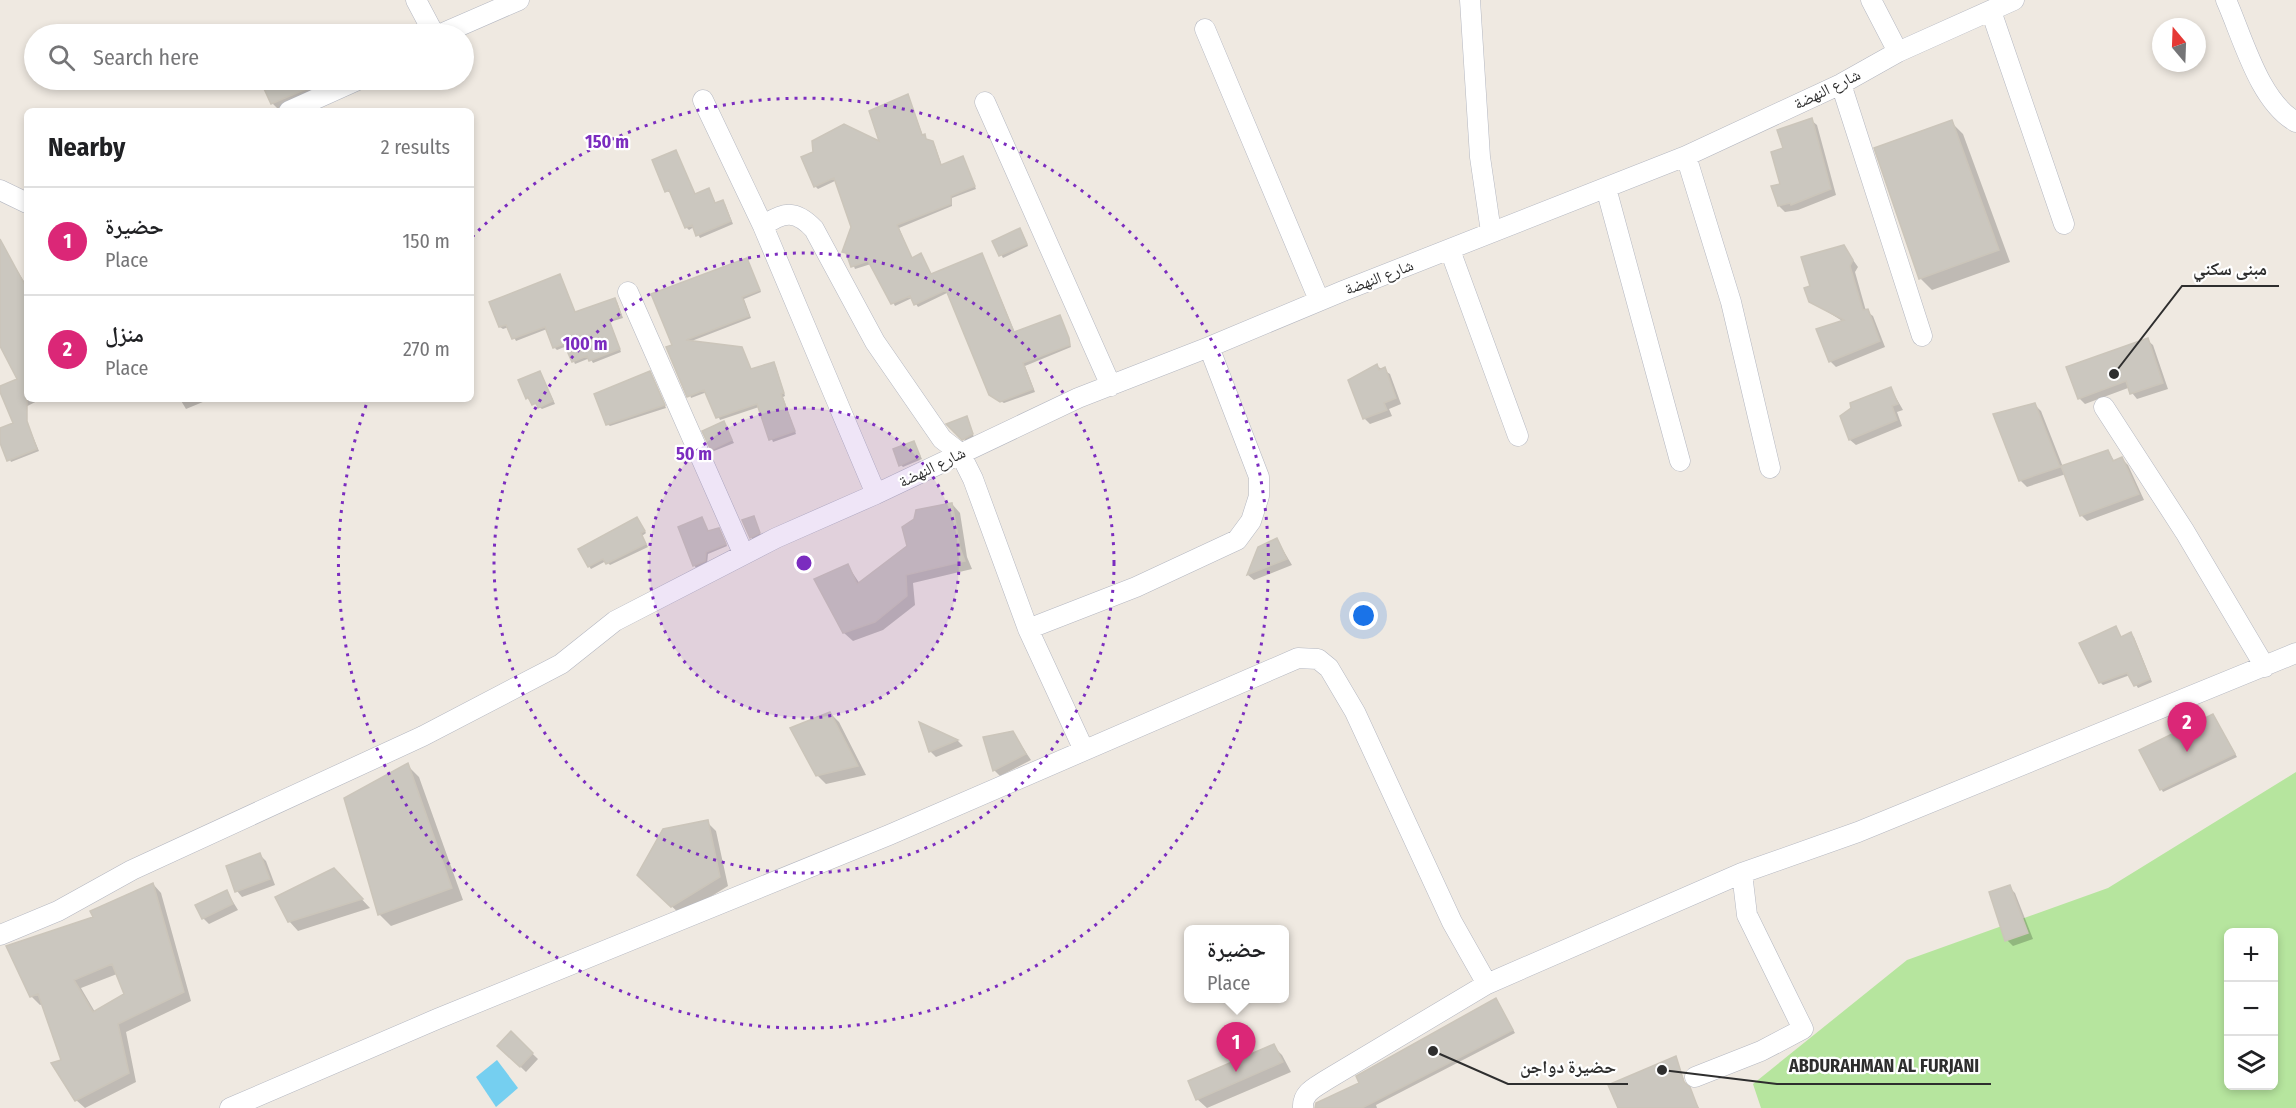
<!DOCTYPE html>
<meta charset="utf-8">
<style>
body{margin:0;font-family:"Fira Sans Condensed","Noto Naskh Arabic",sans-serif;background:#f2f2f2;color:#202124}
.controls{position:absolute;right:18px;bottom:18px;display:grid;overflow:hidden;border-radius:9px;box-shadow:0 3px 9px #0003}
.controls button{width:54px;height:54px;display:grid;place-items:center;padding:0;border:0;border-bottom:2px solid #e0e0e0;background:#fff;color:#202124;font:30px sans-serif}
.compass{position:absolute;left:2152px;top:18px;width:54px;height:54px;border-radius:50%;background:#fff;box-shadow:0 3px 9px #0003;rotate:341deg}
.you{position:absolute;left:1364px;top:616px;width:21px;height:21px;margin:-15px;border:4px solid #fff;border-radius:50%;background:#1a73e8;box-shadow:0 0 0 9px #1a73e833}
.badge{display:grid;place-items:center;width:39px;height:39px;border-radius:50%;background:#db2777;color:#fff;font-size:20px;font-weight:700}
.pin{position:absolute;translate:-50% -50px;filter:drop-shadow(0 2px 3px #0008)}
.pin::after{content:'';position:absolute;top:32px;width:21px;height:18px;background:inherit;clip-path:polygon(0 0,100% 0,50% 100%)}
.popup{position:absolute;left:1184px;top:925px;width:105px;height:78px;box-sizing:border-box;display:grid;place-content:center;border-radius:9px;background:#fff;filter:drop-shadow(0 2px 4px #0005);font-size:20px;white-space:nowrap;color:#757577}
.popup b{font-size:22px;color:#202124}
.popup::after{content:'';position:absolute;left:50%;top:100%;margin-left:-12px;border:12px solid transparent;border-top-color:#fff}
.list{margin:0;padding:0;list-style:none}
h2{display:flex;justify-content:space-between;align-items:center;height:78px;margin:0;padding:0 24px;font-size:26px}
h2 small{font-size:20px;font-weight:400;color:#757577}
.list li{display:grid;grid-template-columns:39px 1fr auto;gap:18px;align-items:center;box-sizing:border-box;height:108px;padding:0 24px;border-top:2px solid #e0e0e0}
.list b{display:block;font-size:22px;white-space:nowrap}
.list p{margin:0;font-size:20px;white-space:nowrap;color:#757577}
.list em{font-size:20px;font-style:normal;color:#757577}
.icon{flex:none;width:33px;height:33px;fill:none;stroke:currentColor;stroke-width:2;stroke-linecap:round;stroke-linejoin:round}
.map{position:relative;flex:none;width:2296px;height:1108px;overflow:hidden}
.search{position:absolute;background:#fff;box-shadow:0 3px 9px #0003;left:24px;top:24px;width:450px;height:66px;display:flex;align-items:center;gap:15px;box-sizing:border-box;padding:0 21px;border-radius:33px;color:#757577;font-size:22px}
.panel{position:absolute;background:#fff;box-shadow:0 3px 9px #0003;left:24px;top:108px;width:450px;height:294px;border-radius:9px}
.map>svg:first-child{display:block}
</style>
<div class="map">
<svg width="2296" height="1108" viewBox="0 0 2296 1108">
<rect width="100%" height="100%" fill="#efe9e1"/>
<path fill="#b6e59e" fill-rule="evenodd" d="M2296 772V1108H1761L1753 1084 1907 960 2108 888ZM2228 932H2274V1086H2228Z"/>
<path fill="#75cff0" d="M497 1060 518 1088 496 1107 476 1077Z"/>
<path fill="#0003" fill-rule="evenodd" d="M316 29 322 34H303Z
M262 80H329L334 89 280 111 272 103Z
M908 96 923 136 935 146 942 166 963 158 976 189 952 198V206L899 228 912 259 921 255 932 275 984 258 1015 333 1059 316 1071 347 1025 366 1035 392 1004 403 993 397 949 292 918 307 912 298 895 306 875 268 871 264 855 269 849 254 843 251 853 227 837 180 818 189 815 186 882 143Z
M1811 120 1817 125 1836 195 1798 210 1785 212 1779 206 1784 149Z
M1951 122 1963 134 2010 262 1932 290 1920 278Z
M676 152 696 196 711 193 716 204 722 202 725 204 733 224 700 238 694 227 689 230 686 227 672 193 666 191Z
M1022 232 1028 246 1003 258 994 241Z
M1844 247 1858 267 1855 272 1866 311 1873 316 1885 347 1836 367 1830 361 1844 322 1810 301 1812 287Z
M10 259 27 286V399H41L14 413 0 388 19 379 0 343V264Z
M747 260 761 292 744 299 751 318 689 342 741 349 752 371 773 364 776 367 785 396 783 397 796 434 773 442 759 407 720 420 707 392 691 398 674 346Z
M560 275 576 314 614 299 617 302 623 318 610 322 621 352 593 363 590 358 575 364 567 346 557 350 554 347 547 329 516 341 509 327 503 329 500 327Z
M2147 340 2153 345 2168 389 2137 399 2128 388 2085 404 2079 398Z
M1377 366 1390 374 1401 404 1389 409 1392 416 1370 424 1364 418Z
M540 372 555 404 542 409 527 398Z
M652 376 666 408 610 426 607 424Z
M1891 389 1903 410 1897 412 1902 426 1856 445 1850 440 1842 416Z
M180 399H210L186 409Z
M2034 404 2041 411 2063 467 2108 451 2115 462 2122 459 2128 465 2144 500 2087 521 2081 515 2066 474 2027 487 2020 480Z
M966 418 974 437 966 441 949 424Z
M26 420 39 451 11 462 0 439V429Z
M723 423 734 443 714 451 712 449Z
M914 443 922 459 903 467 901 465Z
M952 504 960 513 967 557 972 569 913 583 915 605 883 630 853 641 844 633 848 566 860 584 909 547Z
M754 518 761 536 753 540 751 537Z
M637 519 646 533 642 536 648 547 610 565 606 561 591 569 589 566Z
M702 519 708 533 718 529 721 532 727 546 708 554 707 564 696 568 694 565Z
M1277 540 1292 565 1254 580 1248 575 1259 548Z
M2116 628 2122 638 2131 634 2134 637 2152 682 2138 688 2130 675 2103 685 2100 682Z
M830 713 839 722 866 775 826 784 817 775Z
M2215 718 2237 757 2163 792 2141 751Z
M921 725 958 741 963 746 936 757 930 751Z
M1013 733 1031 760 1000 776 994 770Z
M407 765 419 777 463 900 391 926 379 914Z
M707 822 716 831 728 886 681 915 648 884Z
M260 855 266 861 275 885 242 897 237 891Z
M343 879 370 908 298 931 289 921Z
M153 884 161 893 191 1001 126 1032 136 1082 85 1108 76 1100 43 1004 40 1005 31 996 95 918ZM117 974 126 995 95 1012 81 988Z
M2009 887 2015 893 2033 939 2013 946 2007 940Z
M227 892 238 910 209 924 203 918Z
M1496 1000 1515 1033 1376 1105 1377 1108H1323Z
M511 1033 538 1059 526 1072 499 1046Z
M1273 1046 1282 1055 1291 1072 1207 1108 1197 1099Z
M1676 1058 1686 1086 1699 1108H1620Z"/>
<path fill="#cbc7bf" stroke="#cbc5ba" stroke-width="1.5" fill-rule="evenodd" d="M260 80H327L271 104Z
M908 94 922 135 925 134 926 139 933 141 941 165 963 156 975 186 951 196V204L897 225 912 258 921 253 931 274 982 253 1014 332 1060 315 1069 338 1070 345 1023 363 1033 389 1000 402 989 395 946 290 914 305 910 296 891 304 868 261 851 267 846 253 842 252 851 227 834 178 814 187 801 157 813 152 812 141 844 124 879 141 869 111Z
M1812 118 1831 189 1791 205 1790 203 1778 206 1771 186 1780 184 1771 152 1783 148 1777 130Z
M1952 120 1999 250 1919 279 1874 148Z
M676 150 695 194 709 188 715 203 723 200 731 221 696 236 692 225 685 228 669 190 665 192 652 160Z
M1020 228 1027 244 999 256 992 241Z
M0 239 27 289V421L37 449 7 461 0 443V428L13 423 0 392V386L17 379 0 346Z
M1844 245 1853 260 1850 266 1863 310 1868 309 1880 341 1829 362 1816 329 1844 320 1809 302 1804 288 1810 286 1801 257Z
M747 258 760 290 742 297 749 316 686 340 742 347 751 369 774 362 784 393 781 394 795 431 769 440 757 404 716 418 704 390 687 397 666 347 672 345 651 294Z
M560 274 575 312 615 298 621 315 609 320 620 349 589 361 587 356 572 362 564 344 553 348 545 327 512 339 506 325 499 327 489 302Z
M2148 338 2163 383 2130 394 2126 381 2078 399 2066 367Z
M1377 364 1379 370 1385 367 1396 398 1384 403 1387 410 1363 419 1348 380Z
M540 371 553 401 538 408 536 403 532 405 528 397 526 399 518 380Z
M650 371 665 405 606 425 594 394Z
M1891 387 1898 404 1892 406 1897 420 1849 440 1840 416 1851 408 1850 403Z
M2035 403 2060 467 2019 481 1993 414Z
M967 416 973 434 962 440 946 424Z
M724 421 732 440 711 450 702 431Z
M914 441 920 456 899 466 893 449Z
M2108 450 2113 461 2122 457 2139 494 2080 516 2061 466Z
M952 503 960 548 965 561 906 575 907 596 875 622 843 633 814 579 848 564 857 584 907 546 902 527 914 519 916 510Z
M754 516 760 533 750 538 742 520Z
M637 517 645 531 641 533 646 544 606 564 603 559 588 567 578 549Z
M702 517 708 531 719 528 726 544 706 552 705 561 693 566 678 527Z
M1277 538 1287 559 1247 575 1258 547Z
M2116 626 2121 637 2131 632 2150 679 2134 686 2127 673 2099 683 2079 643Z
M830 712 858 766 816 776 790 728Z
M2213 714 2235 754 2160 790 2139 750Z
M919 722 958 740 929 752Z
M1013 731 1026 754 993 771 983 737Z
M408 763 452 888 378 915 344 798Z
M708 820 720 877 671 907 637 875 663 829Z
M260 853 270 879 235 892 226 866Z
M334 868 363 899 288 922 275 897Z
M153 883 184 992 118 1024 129 1073 75 1101 51 1063 61 1060 38 994 30 997 6 946 93 917 90 911ZM112 964 124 994 93 1012 74 980Z
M2010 885 2028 933 2005 941 1989 892Z
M227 890 233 904 202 919 195 905Z
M1496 998 1513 1030 1362 1108H1315L1316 1103 1359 1083 1356 1076Z
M511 1031 533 1053 520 1067 497 1046Z
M1274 1044 1283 1062 1196 1100 1188 1081Z
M1676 1056 1684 1082 1690 1087 1698 1108H1618L1608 1085Z"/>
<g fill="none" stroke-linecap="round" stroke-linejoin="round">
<g stroke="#b4b7c1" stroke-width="21">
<path id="street" d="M416 0 434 34
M1470 0 1480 157 1491 232
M1871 0 1898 52
M2226 0C2243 38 2259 101 2296 122
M1991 11 2064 224
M1205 29 1319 300
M441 34 519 0
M1841 84 1922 336
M703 100 763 226
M985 102 1111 386
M289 111 358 80
M1686 156 1731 302 1770 468
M1606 188 1680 461
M0 190 27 203
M1450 250 1518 436
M628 292 743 553
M2104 407 2185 532 2265 667
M876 494 763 226C784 211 796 210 814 229L875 342 942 439 960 453 973 479 1028 629 1083 748
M1028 629 1136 587 1237 540 1251 521 1259 496V477L1209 347
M0 935 58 911 132 870 423 736 561 664 615 621 776 538 876 494 1078 398 1209 347 1343 291 1686 156 1841 84 1898 52 2014 0
M1695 1077 1761 1051 1803 1029 1747 915 1742 873
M230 1108 437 1019 889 835 1298 658 1318 659 1329 668 1355 712 1452 922 1487 984 1742 873 1858 832 2296 653
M1303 1108C1302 1092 1316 1087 1328 1079L1487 984"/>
</g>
<use href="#street" stroke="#fff" stroke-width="20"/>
</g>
<circle cx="804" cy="563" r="155" fill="#7b2cbf" fill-opacity=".12"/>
<g fill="none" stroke="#7b2cbf" stroke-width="3" stroke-dasharray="3 6">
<circle cx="804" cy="563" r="155"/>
<circle cx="804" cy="563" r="310"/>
<path d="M472 237A465 465 0 1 1 368 400"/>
</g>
<g text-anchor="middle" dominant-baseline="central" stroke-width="4.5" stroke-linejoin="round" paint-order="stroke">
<g font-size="16" fill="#2e2e2e" stroke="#fff">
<text transform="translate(1827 89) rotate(-26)">شارع النهضة</text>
<text transform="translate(1379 277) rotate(-21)">شارع النهضة</text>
<text transform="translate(932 467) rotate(-26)">شارع النهضة</text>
</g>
</g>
<circle cx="804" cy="563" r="9" fill="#7b2cbf" stroke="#fff" stroke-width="3"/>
<g font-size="18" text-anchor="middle" font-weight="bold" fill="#7b2cbf" stroke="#fff" stroke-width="4.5" stroke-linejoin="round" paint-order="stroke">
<text x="607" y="148">150 m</text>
<text x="585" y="350">100 m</text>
<text x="694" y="460">50 m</text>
</g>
<path fill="none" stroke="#2e2e2e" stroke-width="2" d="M2114 374L2182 286H2279M1662 1070L1777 1084H1991M1433 1051L1508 1084H1628"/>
<g fill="#2e2e2e" stroke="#fff" stroke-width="2">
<circle cx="2114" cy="374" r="6"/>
<circle cx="1662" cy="1070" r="6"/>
<circle cx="1433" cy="1051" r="6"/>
</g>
<g font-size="18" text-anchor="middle" font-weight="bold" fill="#2e2e2e" stroke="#fff" stroke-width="4.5" stroke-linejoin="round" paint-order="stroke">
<text x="2230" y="275">مبنى سكني</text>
<text x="1884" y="1072">ABDURAHMAN AL FURJANI</text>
<text x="1568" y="1073">حضيرة دواجن</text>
</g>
</svg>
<div class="controls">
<button>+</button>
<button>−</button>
<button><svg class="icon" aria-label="layers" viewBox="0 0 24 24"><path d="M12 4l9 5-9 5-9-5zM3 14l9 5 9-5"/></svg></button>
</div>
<svg class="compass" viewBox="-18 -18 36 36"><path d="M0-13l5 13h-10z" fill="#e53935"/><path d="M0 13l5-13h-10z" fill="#757577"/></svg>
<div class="you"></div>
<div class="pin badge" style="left:1236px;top:1072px">1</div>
<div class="popup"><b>حضيرة</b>Place</div>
<div class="pin badge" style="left:2187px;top:752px">2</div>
<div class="search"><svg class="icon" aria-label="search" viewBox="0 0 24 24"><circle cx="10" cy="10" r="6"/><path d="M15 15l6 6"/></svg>Search here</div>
<section class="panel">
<h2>Nearby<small>2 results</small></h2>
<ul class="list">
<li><span class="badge">1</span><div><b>حضيرة</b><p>Place</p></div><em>150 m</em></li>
<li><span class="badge">2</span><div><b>منزل</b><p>Place</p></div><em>270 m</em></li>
</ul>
</section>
</div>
